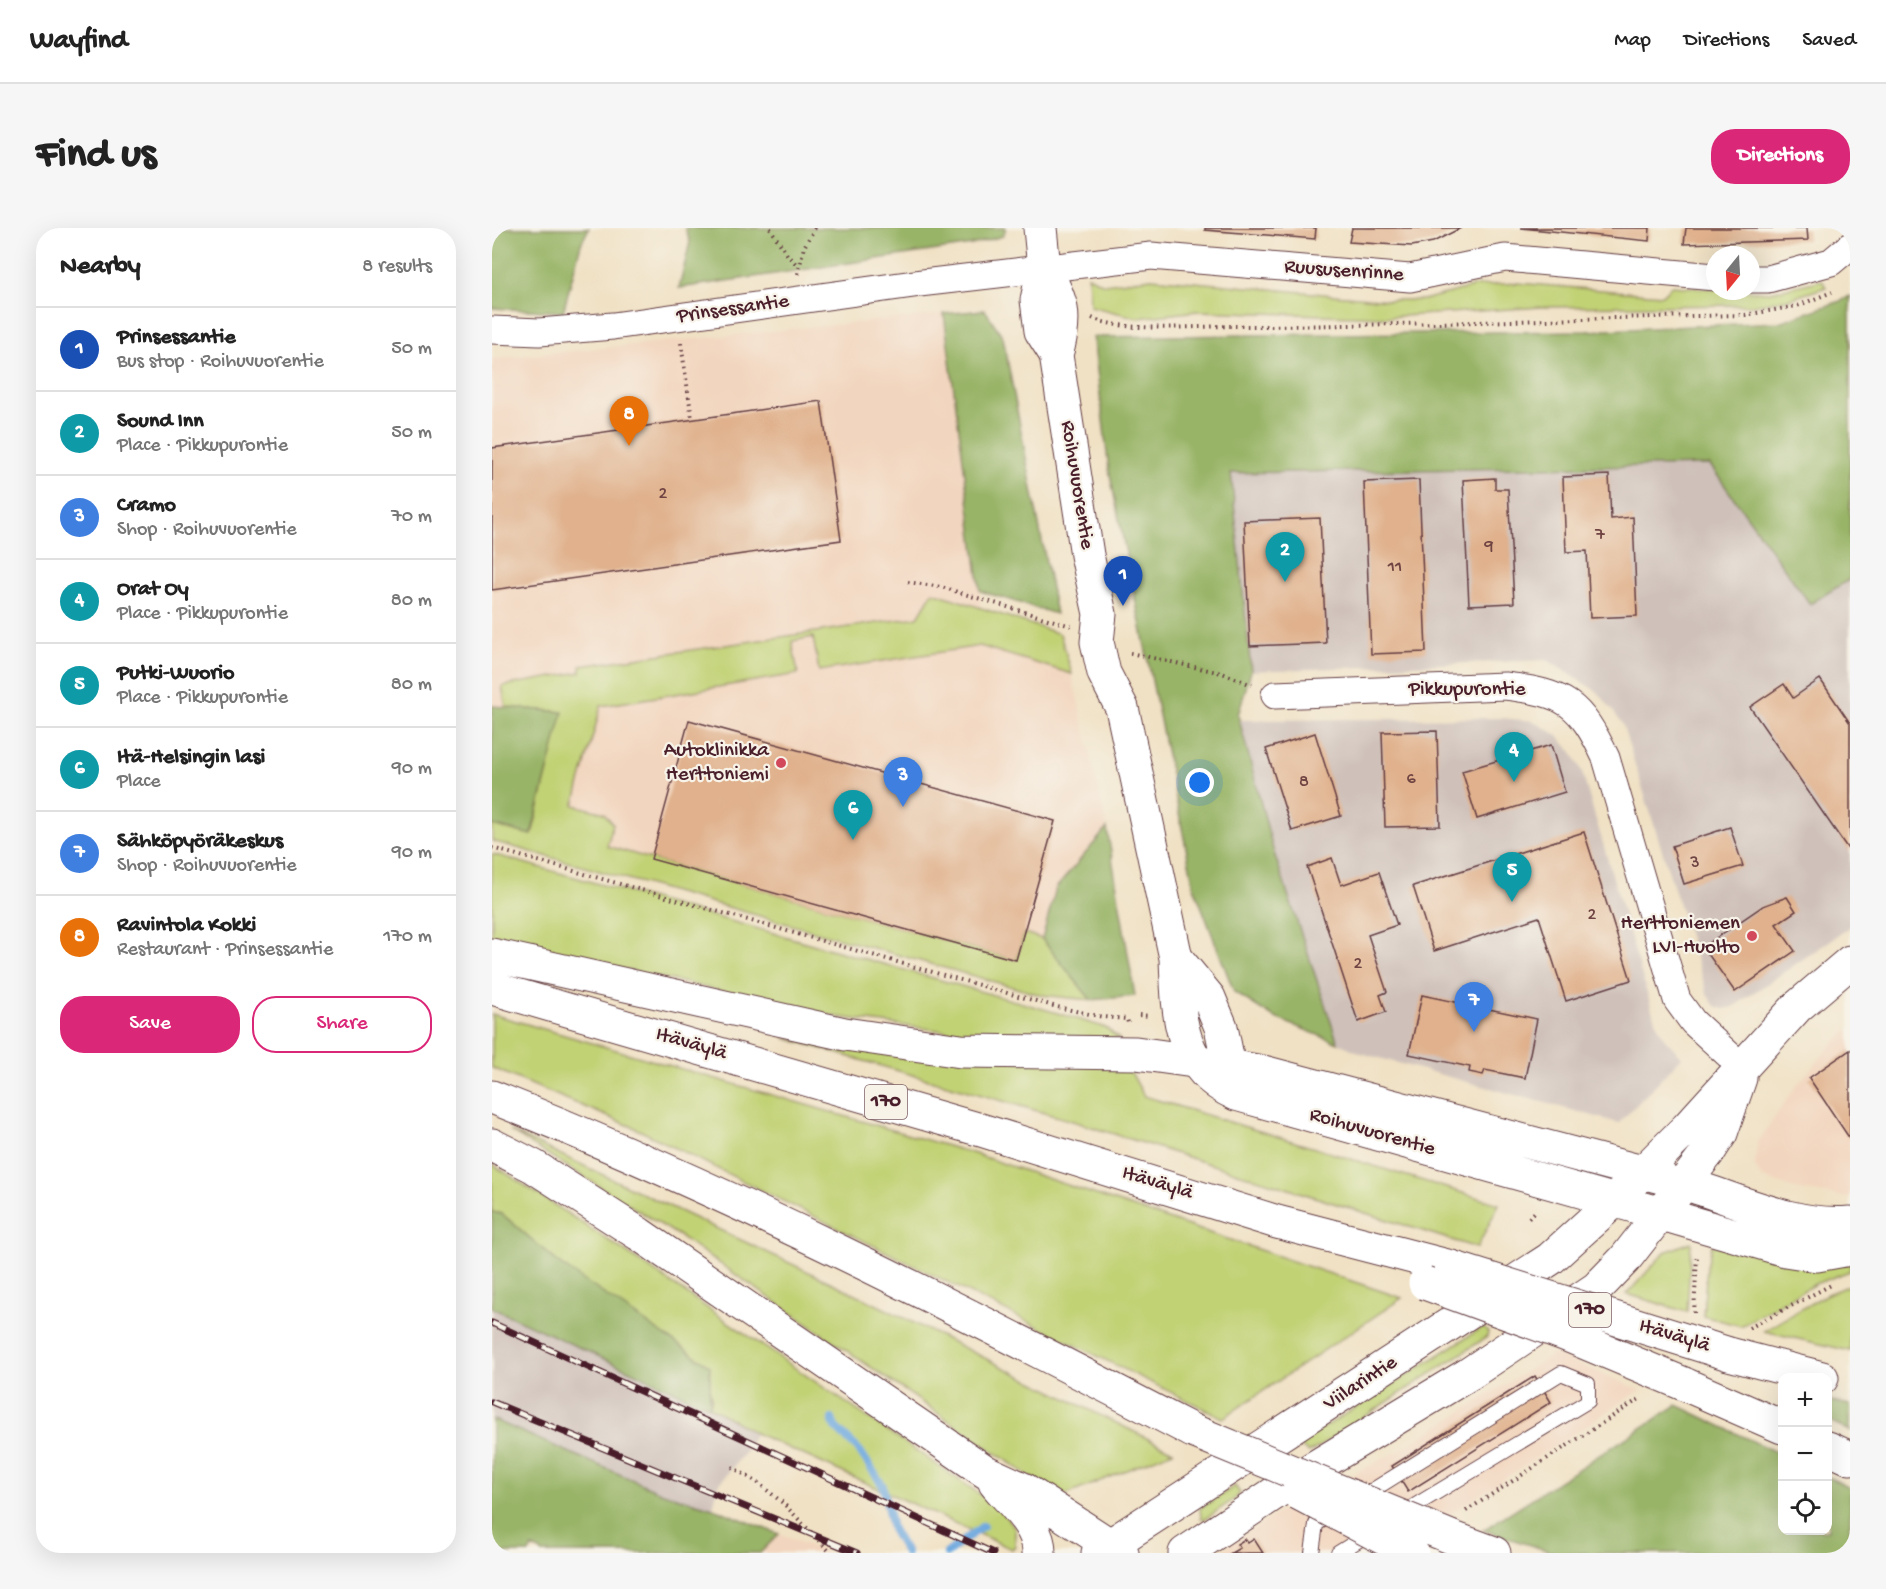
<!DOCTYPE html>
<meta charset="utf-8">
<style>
body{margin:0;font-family:"Gochi Hand",sans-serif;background:#f6f6f6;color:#222}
.controls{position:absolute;right:18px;bottom:18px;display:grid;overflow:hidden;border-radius:12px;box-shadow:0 6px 24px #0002}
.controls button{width:54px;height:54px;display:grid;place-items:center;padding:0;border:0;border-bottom:2px solid #e0e0e0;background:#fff;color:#222;font:30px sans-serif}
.compass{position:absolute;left:1214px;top:18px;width:54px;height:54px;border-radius:50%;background:#fff;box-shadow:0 6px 24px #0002;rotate:198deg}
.you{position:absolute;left:708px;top:555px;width:21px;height:21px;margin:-15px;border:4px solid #fff;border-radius:50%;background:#1a73e8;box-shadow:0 0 0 9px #1a73e833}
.badge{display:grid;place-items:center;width:39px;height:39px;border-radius:50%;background:#db2777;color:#fff;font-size:20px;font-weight:700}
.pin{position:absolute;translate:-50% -50px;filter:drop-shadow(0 2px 3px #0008)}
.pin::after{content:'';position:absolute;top:32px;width:21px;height:18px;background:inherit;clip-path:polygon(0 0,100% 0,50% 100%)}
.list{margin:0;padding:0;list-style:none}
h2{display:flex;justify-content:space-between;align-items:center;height:78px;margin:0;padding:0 24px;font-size:26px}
h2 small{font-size:20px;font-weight:400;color:#767676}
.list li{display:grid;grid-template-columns:39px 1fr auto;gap:18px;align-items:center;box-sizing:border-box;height:84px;padding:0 24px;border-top:2px solid #e0e0e0}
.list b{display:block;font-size:22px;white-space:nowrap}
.list p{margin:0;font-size:20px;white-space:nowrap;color:#767676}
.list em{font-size:20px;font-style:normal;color:#767676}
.actions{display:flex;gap:12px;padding:18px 24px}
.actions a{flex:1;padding:14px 0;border:2px solid #db2777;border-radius:24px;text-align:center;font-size:21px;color:#db2777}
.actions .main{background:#db2777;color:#fff}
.icon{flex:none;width:33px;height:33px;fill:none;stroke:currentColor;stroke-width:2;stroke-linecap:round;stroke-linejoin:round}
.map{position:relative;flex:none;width:1358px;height:1325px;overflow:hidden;border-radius:24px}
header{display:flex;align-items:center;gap:36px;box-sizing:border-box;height:84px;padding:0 30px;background:#fff;border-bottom:2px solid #e0e0e0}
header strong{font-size:28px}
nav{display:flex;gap:33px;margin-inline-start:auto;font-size:21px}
.intro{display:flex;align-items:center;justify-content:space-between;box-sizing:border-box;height:144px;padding:0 36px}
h1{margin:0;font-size:42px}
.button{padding:15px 27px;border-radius:24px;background:#db2777;color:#fff;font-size:21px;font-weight:700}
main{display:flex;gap:36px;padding:0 36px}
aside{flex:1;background:#fff;border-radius:24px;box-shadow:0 6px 24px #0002}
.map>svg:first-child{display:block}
</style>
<header>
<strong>Wayfind</strong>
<nav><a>Map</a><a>Directions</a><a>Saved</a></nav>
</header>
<div class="intro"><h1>Find us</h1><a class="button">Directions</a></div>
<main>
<aside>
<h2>Nearby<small>8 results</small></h2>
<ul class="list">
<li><span class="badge" style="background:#1a4fb4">1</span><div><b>Prinsessantie</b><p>Bus stop · Roihuvuorentie</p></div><em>50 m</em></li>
<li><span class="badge" style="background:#0f9aa8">2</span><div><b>Sound Inn</b><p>Place · Pikkupurontie</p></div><em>50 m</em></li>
<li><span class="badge" style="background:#3f7fe0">3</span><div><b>Cramo</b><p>Shop · Roihuvuorentie</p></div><em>70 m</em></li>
<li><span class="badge" style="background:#0f9aa8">4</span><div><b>Orat Oy</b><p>Place · Pikkupurontie</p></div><em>80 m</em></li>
<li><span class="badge" style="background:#0f9aa8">5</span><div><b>Putki-Wuorio</b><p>Place · Pikkupurontie</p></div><em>80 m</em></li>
<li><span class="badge" style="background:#0f9aa8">6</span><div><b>Itä-Helsingin lasi</b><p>Place</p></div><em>90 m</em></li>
<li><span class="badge" style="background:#3f7fe0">7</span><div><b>Sähköpyöräkeskus</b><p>Shop · Roihuvuorentie</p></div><em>90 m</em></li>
<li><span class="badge" style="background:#e8710a">8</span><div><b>Ravintola Kokki</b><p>Restaurant · Prinsessantie</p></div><em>170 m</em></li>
</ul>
<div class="actions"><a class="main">Save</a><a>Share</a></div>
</aside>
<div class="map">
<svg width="1358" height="1325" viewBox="0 0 1358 1325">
<rect width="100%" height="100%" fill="#f7f3e8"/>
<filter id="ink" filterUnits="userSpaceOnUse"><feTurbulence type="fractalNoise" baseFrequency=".0167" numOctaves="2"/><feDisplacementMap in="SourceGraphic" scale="12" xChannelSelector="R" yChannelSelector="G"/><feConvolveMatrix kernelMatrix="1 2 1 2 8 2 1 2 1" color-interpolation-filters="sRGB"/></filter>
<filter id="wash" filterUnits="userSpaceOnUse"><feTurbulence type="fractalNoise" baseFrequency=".008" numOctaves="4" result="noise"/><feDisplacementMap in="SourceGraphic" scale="24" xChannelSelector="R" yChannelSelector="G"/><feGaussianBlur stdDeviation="1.35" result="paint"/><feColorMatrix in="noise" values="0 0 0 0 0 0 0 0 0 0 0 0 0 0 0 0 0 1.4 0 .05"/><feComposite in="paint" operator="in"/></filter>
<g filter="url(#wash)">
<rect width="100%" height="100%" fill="#f0e1c4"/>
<path fill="#f2d5be" d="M452 86 488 363V417L580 446 615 600 564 660 538 754 39 607 70 484 0 478V131Z
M1358 801V970L1303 961 1269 949 1263 938 1265 915 1301 862 1341 815Z
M1062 1126 1149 1162 898 1325H725L787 1284 907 1223Z
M287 1306 336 1325H268Z"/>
<path fill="#cfc1ba" d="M1218 237 1318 376 1358 351V699L1241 779 1231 781 1223 778 1216 768 1130 495 1106 464 1055 432 759 443 739 245Z
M1010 490 1041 493 1065 507 1080 524 1089 541 1163 792 1172 810 1190 829 1127 895 869 825 846 815 782 625 748 492Z
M0 1080 218 1179 263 1205 253 1224 226 1257 221 1280 171 1265 0 1191Z"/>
<path fill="#c1d274" stroke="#867850" stroke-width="1.5" d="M596 48 612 56 659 50 897 72H931L984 58 1025 55 1170 67 1179 58 1278 64 1330 52 1334 59 1297 71 1261 77 1050 79 895 89 706 83 646 90 598 78Z
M441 364 568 406 580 446 488 418 327 443 321 409 300 413 306 446 109 478 82 577 112 585 121 596 115 618 159 631 524 732 532 705 550 711 599 772 549 767 0 613V597L40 607 70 484 14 479 10 458 89 444V438L426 389Z
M0 626 562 784 614 800 627 811 497 809 346 789 0 712Z
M0 786 483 926 910 1070 731 1190 143 900 0 840Z
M292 810 383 823 635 837 652 868 1007 976 985 1020 584 894Z
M18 903 355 1062 681 1223 572 1268 543 1252 192 1011Z
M0 936 122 1016 505 1278 523 1300V1318L520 1321 263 1205 218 1179 220 1167 10 986 0 984Z
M1199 1014 1195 1084 1135 1066 1173 1024Z
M1220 1017 1358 1035V1043L1323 1056 1249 1098 1211 1088 1215 1039Z
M1358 1057V1123L1272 1103 1335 1066Z
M991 1099 996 1104 995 1109 817 1225 808 1218 809 1214Z
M743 1258 748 1265 744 1270 713 1291 709 1290 708 1280Z"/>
<path fill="#98b466" stroke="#716a48" stroke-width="1.5" d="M0 0H97L89 16 71 84 0 80Z
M193 0H514L511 8 480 17 187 60 198 14Z
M1358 68V351L1318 376 1218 237 739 245 759 443 746 487 782 625 846 815 781 789 742 764 702 659 617 242 601 109 1094 103 1287 94 1349 73Z
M493 82 511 109 564 386 488 363 452 86Z
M0 478 71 484 39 607 0 597Z
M615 600 643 768 599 772 550 711 564 660Z
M0 984 10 986 69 1037 218 1138V1179L0 1080Z
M1336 1173 1358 1177V1203L1336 1192Z
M1185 1177 1290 1227V1302H1336V1249L1358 1260V1325H1063L991 1302Z
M0 1191 171 1265 221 1280 287 1306 268 1325H51L40 1319 37 1325H0Z"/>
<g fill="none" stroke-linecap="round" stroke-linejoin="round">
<path stroke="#6ea9df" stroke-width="8" d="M340 1191 343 1199 367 1222 391 1258 400 1301 414 1325
M455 1325 491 1298"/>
</g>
<g id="blocks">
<path fill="#e0b18c" d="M713 0H824L823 11 713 2Z
M860 0H969L941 14 920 18 857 14Z
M1029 0H1158L1157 13Z
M1194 0H1315L1316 12 1192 16Z
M329 173 349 312 0 362V220Z
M1117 247 1119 291 1141 289 1145 388 1098 390 1095 323 1074 324 1071 249Z
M1003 250V261H1016L1022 375 977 377 971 252Z
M927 252 934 424 879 426 872 254Z
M828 290 834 415 758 418 752 293Z
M1328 451 1358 495V624L1258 479 1292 456 1301 470Z
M197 492 563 593 524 732 159 631Z
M945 503 948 598 893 599 890 504Z
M823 505 849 588 800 603 774 521Z
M1059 517 1073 564 985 591 970 543Z
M1238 599 1251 638 1192 656 1180 618Z
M1092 604 1139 752 1074 773 1047 689 942 723 921 658Z
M840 630 849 657 887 644 905 697 876 707 895 764 888 767 894 784 866 794 815 639Z
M1295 669 1304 683 1284 696 1303 723 1243 764 1211 719 1271 678Z
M930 767 1045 791 1033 850 993 842 991 847 977 844 978 839 917 826Z
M1358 822V911L1317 850Z
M1043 1148 1059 1174 916 1264 900 1238Z
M753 1311 756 1315 762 1311 771 1325H739L748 1320 745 1316Z"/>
</g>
</g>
<g filter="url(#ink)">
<use href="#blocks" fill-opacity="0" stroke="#633c42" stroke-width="1.5"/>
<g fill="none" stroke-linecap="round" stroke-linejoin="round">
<g stroke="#633c42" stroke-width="16">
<path id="service" d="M868 1270 1069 1145 1096 1156V1173L909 1286
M820 1325 824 1296 841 1286
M846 1325 880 1304"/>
</g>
<g stroke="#633c42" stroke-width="29">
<path id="minor" d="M1259 51H1276L1339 34 1358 18
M0 102 47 104 121 98 429 55 659 28 918 50 1013 30 1223 49
M783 467 1013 458C1074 465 1088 475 1114 530L1185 772 1201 794 1251 840"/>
</g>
<g stroke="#633c42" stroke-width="35">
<path id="tertiary" d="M1194 956C1247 972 1302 1000 1358 995
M1170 986 1293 1022 1325 1027 1358 1021"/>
</g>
<g stroke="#633c42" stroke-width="35">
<path id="secondary" d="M548 0 552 40 545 72 549 103 563 125
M552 40C571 74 575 89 564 127L595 327 608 386 605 414 612 445 630 480 684 730C686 786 686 840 744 866L1170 986
M684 730 717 770 729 799 737 838 771 844 1169 949
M606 1325 1058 1031 1122 973 1195 900 1305 779 1358 734
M693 1325 810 1247 977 1146 1105 1060 1133 1031 1218 922 1229 905 1248 850"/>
</g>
<g stroke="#633c42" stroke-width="35">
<path id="trunk" d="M0 727 353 806 469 823 644 825 737 838
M0 760 489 902 785 994 959 1039
M0 869C241 964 472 1084 701 1203
M0 917 41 938 147 1006 494 1244 533 1262 630 1325
M1237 1126 1330 1150
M1192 1156 1290 1199
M1336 1220 1358 1230
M503 1255C519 1275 548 1298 547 1325
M961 1310 1002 1325"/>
</g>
<path stroke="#633c42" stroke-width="4" stroke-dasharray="1.5 4.5" stroke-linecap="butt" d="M278 0 296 28 306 38
M306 46 312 19 323 0
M600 90C633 105 705 98 744 98 913 98 1083 90 1253 87L1305 78 1340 64
M189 115 200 191
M416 354 449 359 579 398
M638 425 730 445 760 457
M0 620 565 779 611 789 635 791 636 795
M647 787 658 788
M1037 990 1045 982
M1202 1085 1205 1027
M1257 1100 1341 1056
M240 1239 265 1254 291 1275 339 1325
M974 1283 1149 1170"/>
<use href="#service" stroke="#fff" stroke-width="14"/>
<use href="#minor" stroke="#fff" stroke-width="27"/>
<use href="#tertiary" stroke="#fff" stroke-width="33"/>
<use href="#secondary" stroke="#fff" stroke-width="33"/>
<use href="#trunk" stroke="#fff" stroke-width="33"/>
<g stroke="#4a1f2b" stroke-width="7">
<path id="rail" d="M0 1095 501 1325
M0 1174 365 1325"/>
</g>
<use href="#rail" stroke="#f7f3e8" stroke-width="4.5" stroke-dasharray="14" stroke-linecap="butt"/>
<g stroke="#633c42" stroke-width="35" stroke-linecap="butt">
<path id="trunk-bridge" d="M959 1039 1237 1126
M933 1055 1075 1107 1192 1156
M701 1203 961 1310
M806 1265 920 1325"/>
</g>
<use href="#trunk-bridge" stroke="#fff" stroke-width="33"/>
</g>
</g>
<g fill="#d1495b" stroke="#f7f3e8" stroke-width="2">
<circle cx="289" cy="535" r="6"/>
<circle cx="1260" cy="708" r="6"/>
</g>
<g text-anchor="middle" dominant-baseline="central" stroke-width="4.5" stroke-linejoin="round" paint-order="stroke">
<g font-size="18" fill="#704443">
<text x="171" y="266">2</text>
<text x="1108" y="307">7</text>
<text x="997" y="318">9</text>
<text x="903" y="339">11</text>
<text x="919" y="551">6</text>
<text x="812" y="554">8</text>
<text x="1203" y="635">3</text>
<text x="1100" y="687">2</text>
<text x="866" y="736">2</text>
</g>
<g fill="#f7f3e8" stroke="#7e5f64" stroke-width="1.5">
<rect x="373" y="857" width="42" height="34" rx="4.5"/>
<rect x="1077" y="1065" width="42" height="34" rx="4.5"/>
</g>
<g font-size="20" font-weight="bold" fill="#4a1f2b">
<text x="394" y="874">170</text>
<text x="1098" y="1082">170</text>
</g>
<g font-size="21" fill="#4a1f2b" stroke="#f7f3e8">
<text transform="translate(852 44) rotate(4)">Ruususenrinne</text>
<text transform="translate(241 82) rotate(-8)">Prinsessantie</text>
<text transform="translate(584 257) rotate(81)">Roihuvuorentie</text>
<text x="975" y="462">Pikkupurontie</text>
<text transform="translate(199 817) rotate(16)">Itäväylä</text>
<text transform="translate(880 905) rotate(16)">Roihuvuorentie</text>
<text transform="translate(665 956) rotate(17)">Itäväylä</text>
<text transform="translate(1182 1109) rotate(17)">Itäväylä</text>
<text transform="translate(869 1156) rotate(-33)">Viilarintie</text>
</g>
<g font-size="21" fill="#4a1f2b" stroke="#f7f3e8" text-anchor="end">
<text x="277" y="523">Autoklinikka<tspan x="277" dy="24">Herttoniemi</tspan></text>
<text x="1248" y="696">Herttoniemen<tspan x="1248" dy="24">LVI-Huolto</tspan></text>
</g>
</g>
</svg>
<div class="controls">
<button>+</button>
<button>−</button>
<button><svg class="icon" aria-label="locate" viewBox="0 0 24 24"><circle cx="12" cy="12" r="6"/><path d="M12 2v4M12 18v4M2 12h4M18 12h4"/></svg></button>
</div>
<svg class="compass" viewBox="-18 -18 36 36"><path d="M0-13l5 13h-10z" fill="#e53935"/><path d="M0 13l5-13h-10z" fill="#767676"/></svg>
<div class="you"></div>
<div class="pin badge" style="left:631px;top:378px;background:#1a4fb4">1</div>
<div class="pin badge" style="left:793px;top:354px;background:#0f9aa8">2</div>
<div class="pin badge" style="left:411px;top:579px;background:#3f7fe0">3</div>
<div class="pin badge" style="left:1022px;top:554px;background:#0f9aa8">4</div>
<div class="pin badge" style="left:1020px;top:674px;background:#0f9aa8">5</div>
<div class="pin badge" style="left:361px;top:612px;background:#0f9aa8">6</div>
<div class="pin badge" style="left:982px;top:804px;background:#3f7fe0">7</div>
<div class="pin badge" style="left:137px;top:218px;background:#e8710a">8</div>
</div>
</main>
